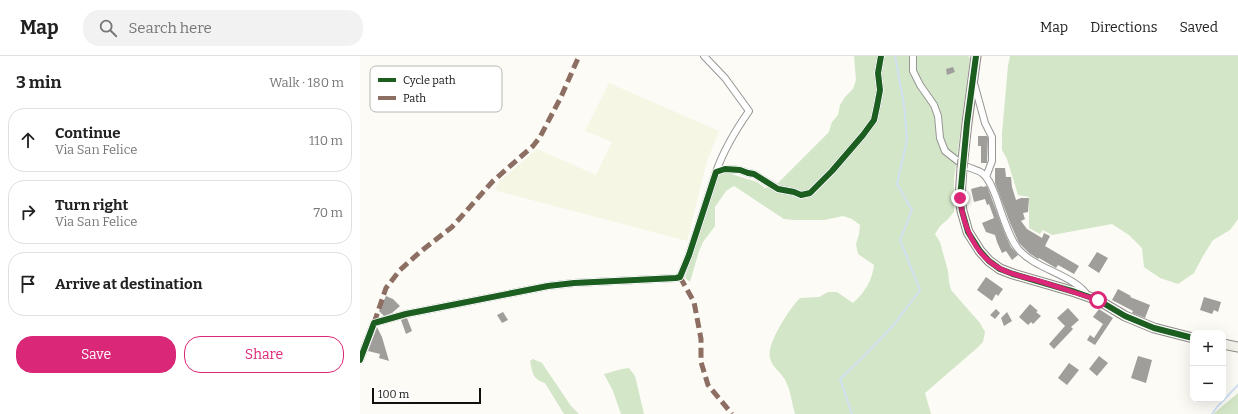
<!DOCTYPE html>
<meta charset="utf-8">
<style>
body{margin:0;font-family:Bitter,serif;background:#f2f2f2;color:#222}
.controls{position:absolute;right:12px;bottom:12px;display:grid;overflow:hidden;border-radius:8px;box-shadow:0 4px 16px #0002}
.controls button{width:36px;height:36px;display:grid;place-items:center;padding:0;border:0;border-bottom:1px solid #e0e0e0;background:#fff;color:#222;font:20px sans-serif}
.scale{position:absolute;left:12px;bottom:10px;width:109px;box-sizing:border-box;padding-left:4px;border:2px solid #101010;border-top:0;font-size:11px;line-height:14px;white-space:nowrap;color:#101010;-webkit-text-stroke:3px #fff;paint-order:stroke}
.stop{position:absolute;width:12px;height:12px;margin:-9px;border:3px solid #db2777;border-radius:50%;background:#fff}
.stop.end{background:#db2777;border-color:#fff;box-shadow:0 1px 4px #0008}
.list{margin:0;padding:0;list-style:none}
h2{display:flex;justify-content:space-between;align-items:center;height:52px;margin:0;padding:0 16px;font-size:17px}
h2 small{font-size:13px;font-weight:400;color:#767676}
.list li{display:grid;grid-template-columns:26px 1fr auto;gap:12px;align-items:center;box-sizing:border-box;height:64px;margin:0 8px 8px;padding:0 8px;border:1px solid #e0e0e0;border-radius:16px}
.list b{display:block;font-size:15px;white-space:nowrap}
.list p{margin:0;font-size:13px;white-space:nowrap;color:#767676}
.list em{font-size:13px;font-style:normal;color:#767676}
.actions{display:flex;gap:8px;padding:12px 16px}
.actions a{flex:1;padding:9px 0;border:1px solid #db2777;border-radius:16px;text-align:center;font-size:14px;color:#db2777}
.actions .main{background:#db2777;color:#fff}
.icon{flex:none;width:22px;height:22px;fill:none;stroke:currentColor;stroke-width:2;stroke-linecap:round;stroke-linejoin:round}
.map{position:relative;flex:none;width:878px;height:358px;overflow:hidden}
header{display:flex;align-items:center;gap:24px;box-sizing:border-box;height:56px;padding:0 20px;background:#fff;border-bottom:1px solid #e0e0e0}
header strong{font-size:19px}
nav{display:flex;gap:22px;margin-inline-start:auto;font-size:14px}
.search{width:280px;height:36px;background:#f2f2f2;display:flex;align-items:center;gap:10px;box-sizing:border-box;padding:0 14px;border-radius:16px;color:#767676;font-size:15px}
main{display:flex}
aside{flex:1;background:#fff}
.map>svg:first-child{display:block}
</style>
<header>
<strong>Map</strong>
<div class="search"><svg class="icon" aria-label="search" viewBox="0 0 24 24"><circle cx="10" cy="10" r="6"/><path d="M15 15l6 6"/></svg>Search here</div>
<nav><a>Map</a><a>Directions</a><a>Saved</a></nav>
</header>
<main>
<aside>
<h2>3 min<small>Walk · 180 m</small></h2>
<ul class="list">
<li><svg class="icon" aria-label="ahead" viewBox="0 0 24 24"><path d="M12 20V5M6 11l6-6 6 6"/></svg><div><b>Continue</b><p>Via San Felice</p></div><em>110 m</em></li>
<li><svg class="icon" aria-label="right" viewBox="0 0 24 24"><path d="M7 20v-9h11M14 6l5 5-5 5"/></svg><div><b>Turn right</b><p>Via San Felice</p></div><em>70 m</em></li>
<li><svg class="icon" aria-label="arrive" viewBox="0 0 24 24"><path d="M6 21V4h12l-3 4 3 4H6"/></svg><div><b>Arrive at destination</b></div></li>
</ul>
<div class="actions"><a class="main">Save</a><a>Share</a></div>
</aside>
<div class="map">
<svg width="878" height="358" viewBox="0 0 878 358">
<rect width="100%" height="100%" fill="#fcfbf6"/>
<path fill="#f5f6e4" d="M249 27 359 75 347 105 327 185 134 134 139 126 177 93 236 119 252 86 225 75Z"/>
<path fill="#d3e6c7" d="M494 0H608L610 2 594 123V156L587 164 580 170 575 178 580 186 588 215 589 225 591 234 620 267 625 276 623 286 616 293 565 337 571 358H435C432 348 431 337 427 328 424 318 412 312 410 302 406 288 430 252 440 242L459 241 468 236H477L493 247C505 236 512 225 514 209L498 198 496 188 499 178 500 169 492 163 483 160 464 164H434L424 163 374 130 366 135 355 151V170L343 186 339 195 330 226 325 222 359 119 368 117 397 126 405 132 415 130 469 76 472 66 478 59 480 49 485 41 493 33 496 24Z
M650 0H878V163L870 174 853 184 843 200 834 217 818 228 800 222 784 211 782 192 769 179 752 168 692 179 683 174 680 178 669 172V141L658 139 647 103 642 94V77L648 10Z
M173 303 182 307 211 350 219 358H204L185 327C172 323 173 317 170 305Z
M269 312 275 320 284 358H261L253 335 244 318 262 313Z
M878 337V358H853Z"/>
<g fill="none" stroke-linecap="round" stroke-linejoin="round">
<path stroke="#d1e1f2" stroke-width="2" d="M492 358 480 323 501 303 533 270 560 234 540 184 552 154 537 128 547 84 544 49 535 0
M852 358 857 351 878 329"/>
</g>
<path fill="#a09e9b" d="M593 11 595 16 587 19 586 13Z
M618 80H627L628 82 627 107H621V90H618Z
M635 112H645L646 121H651L652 131 656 144 661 142H669L668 156 663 157 665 163 661 165 667 173 682 182 684 177 690 180 685 190 719 210 714 218 698 209 696 212 679 202 678 203 669 197 659 187 650 167 635 127Z
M622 130V131L627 130 645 178 651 191 658 199 652 204 646 195 642 197 637 186 635 179 626 176 622 167 634 162 629 148 627 149 625 143 614 146 611 133Z
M737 196 748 202 739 217 728 210Z
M626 221 643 233 638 240 636 238 632 245 617 234Z
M758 233 771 240 770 241 790 249 785 262 772 257 773 255 752 244Z
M26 240 33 243 40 250 32 257 24 260 19 255Z
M844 241 861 246 858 256 854 254 852 258 840 254Z
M670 248 678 255 676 256 681 260 673 268 671 266 668 269 659 261Z
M708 252 719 264 711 271 713 273 694 293 689 288 705 270 697 262Z
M636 253 640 257 635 263 630 259Z
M739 253 753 262 735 289 727 284 730 279 734 282 743 268 733 261Z
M143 256 148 264 142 267 137 259Z
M647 256 652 265 644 270 641 262Z
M47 262 52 275 46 278 41 264Z
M17 271 22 281 29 305 19 302 20 298 8 295Z
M739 300 748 307 737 320 729 313Z
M778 300 792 304 786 327 771 322Z
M709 307 719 314 707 329 698 322Z"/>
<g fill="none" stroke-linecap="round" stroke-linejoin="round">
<g stroke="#969694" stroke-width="8">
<path id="street" d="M344 0 365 22 389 55C375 75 364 93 356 116
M553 0V15L560 29 574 49 578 60 580 82 585 95 599 106
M614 27 625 67 632 81V105L626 121
M608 111C612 113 618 114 622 117 630 123 632 132 636 141 641 155 649 183 659 194 677 214 713 218 728 240
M0 304 14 267 46 258 188 230 214 227 316 222 320 221 329 199 356 116 365 113 380 114 388 117 394 118 418 133 434 136 441 139 450 137 472 115 503 79 514 64 517 50 520 34 518 17 521 0"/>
</g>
<g stroke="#8d8c8a" stroke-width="11">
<path id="secondary" d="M603 103 607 67 616 0
M602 112 600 142 602 155 608 176 620 195 629 205 640 213 653 218 715 236 738 244 765 260 794 272 833 282
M863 288 878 291"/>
</g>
<use href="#street" stroke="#fffefe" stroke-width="6"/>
<use href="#secondary" stroke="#f4f4ec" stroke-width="9"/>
<g stroke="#8d8c8a" stroke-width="11" stroke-linecap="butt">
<path id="secondary-bridge" d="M602 112 603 103"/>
</g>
<use href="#secondary-bridge" stroke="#f4f4ec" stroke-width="9"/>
<path stroke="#8d6e63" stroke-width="5" stroke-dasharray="10 5" stroke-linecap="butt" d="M320 221 334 246 341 283V306L348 329 372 358
M14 267 26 232 40 214 60 196 92 171 133 125 173 90 180 81 201 41 219 0"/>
<g stroke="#fff" stroke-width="8">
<path id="cycleway" d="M616 0 607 67 600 142 602 155 608 176 620 195 629 205 640 213 653 218 715 236 738 244 765 260 794 272 833 282
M0 304 14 267 46 258 188 230 214 227 316 222 320 221 329 199 356 116 365 113 380 114 388 117 394 118 418 133 434 136 441 139 450 137 472 115 503 79 514 64 517 50 520 34 518 17 521 0"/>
</g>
<use href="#cycleway" stroke="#1b5e20" stroke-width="6"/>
</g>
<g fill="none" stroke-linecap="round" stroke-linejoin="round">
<path stroke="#db2777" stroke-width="5" d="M600 142C603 169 614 198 639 212 651 219 666 221 679 225 699 231 718 238 738 244"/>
</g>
<rect x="10" y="10" width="132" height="46" rx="6" fill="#fff" stroke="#b7b7b7" stroke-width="1"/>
<rect x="18" y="22" width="18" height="4" fill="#1b5e20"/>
<rect x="18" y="40" width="18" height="4" fill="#8d6e63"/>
<g font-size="11" fill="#101010">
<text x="43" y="28">Cycle path</text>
<text x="43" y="46">Path</text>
</g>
</svg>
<div class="controls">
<button>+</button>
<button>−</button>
</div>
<div class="scale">100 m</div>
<div class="stop" style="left:738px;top:244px"></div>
<div class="stop end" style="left:600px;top:142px"></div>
</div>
</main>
